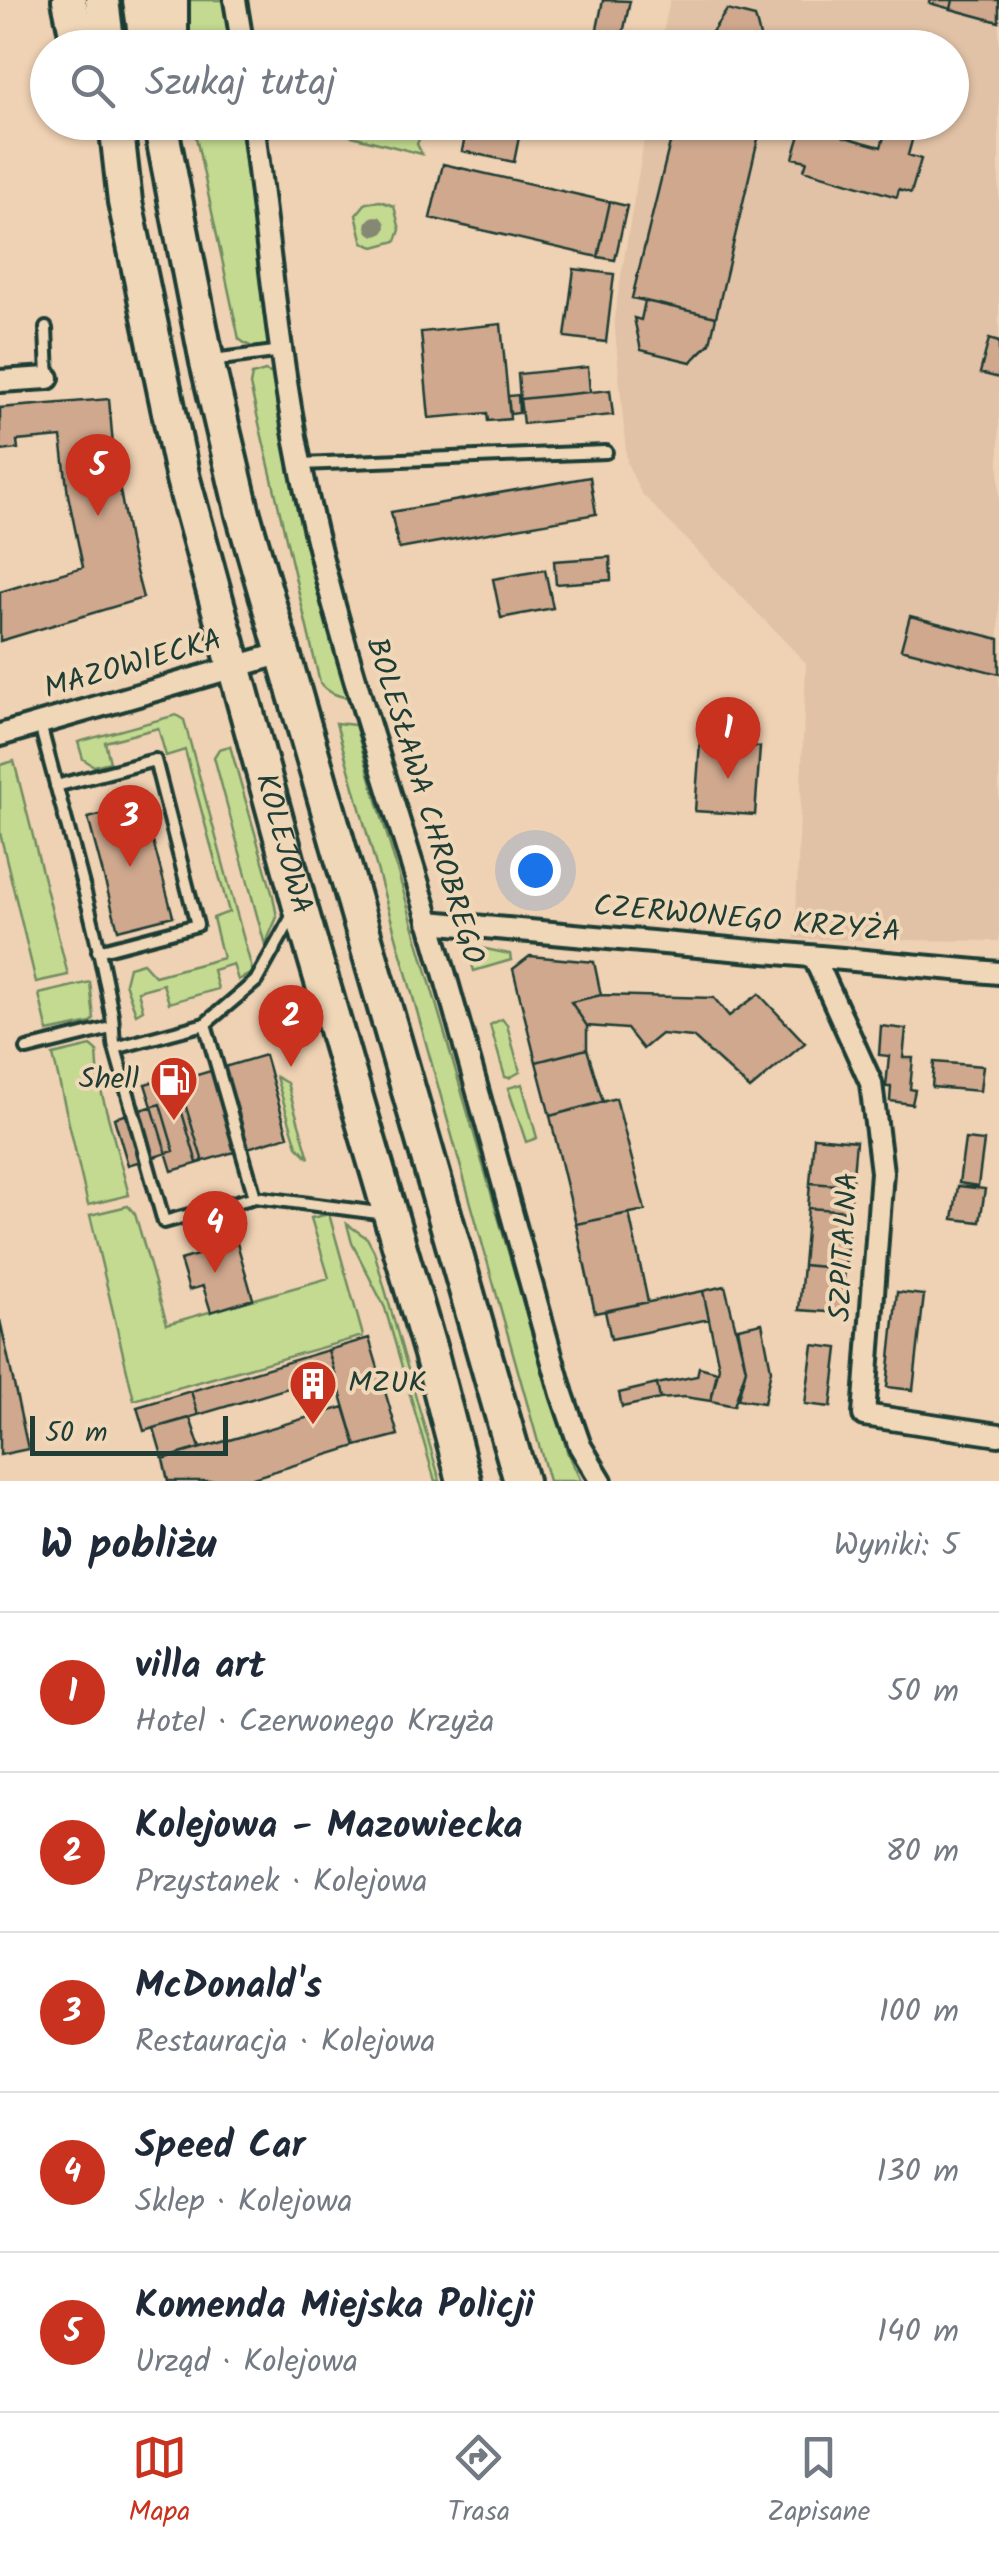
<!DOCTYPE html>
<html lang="pl">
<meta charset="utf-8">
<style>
body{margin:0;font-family:Kalam,sans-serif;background:#f2f2f3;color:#1f2937}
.scale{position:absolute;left:30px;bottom:25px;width:198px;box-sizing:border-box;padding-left:10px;border:5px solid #1f3d34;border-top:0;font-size:28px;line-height:35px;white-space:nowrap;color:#1f3d34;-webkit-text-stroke:8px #f0d7b8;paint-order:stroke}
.you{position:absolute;left:535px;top:870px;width:35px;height:35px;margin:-25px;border:8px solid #fff;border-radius:50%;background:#1a73e8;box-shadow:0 0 0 15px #1a73e833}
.badge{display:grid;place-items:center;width:65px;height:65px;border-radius:50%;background:#c8321e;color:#fff;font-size:32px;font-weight:700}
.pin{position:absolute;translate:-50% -82px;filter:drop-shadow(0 2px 5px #0008)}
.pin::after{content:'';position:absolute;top:52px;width:35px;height:30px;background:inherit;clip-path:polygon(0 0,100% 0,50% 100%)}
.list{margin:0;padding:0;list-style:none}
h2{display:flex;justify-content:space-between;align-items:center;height:130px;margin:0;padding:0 40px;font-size:42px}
h2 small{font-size:32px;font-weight:400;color:#747a83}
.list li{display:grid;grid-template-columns:65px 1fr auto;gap:30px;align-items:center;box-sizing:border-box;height:160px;padding:0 40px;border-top:2px solid #e0e1e3}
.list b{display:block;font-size:38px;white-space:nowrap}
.list p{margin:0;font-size:32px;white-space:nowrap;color:#747a83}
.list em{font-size:32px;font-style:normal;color:#747a83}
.icon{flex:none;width:55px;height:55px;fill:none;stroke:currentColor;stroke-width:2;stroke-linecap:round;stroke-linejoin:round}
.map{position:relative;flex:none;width:999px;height:1481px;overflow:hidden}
.search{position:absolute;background:#fff;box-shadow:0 2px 8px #0004;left:30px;right:30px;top:30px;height:110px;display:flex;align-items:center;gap:25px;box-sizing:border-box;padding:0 35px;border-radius:55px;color:#747a83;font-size:38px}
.sheet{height:930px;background:#fff}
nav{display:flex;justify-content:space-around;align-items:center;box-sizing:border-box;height:140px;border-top:2px solid #e0e1e3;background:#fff;font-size:28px;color:#747a83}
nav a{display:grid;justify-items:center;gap:5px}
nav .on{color:#c8321e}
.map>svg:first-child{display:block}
</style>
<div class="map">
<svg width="999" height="1481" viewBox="0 0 999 1481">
<rect width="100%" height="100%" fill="#efd1b3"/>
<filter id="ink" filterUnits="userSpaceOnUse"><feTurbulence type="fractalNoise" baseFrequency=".01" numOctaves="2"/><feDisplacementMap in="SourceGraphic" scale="20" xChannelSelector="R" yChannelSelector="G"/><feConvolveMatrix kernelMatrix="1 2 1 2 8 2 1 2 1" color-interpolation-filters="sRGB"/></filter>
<g filter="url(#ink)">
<path fill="#e1c2a6" d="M670 0H999V941L795 939 806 663 641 493 627 463 614 318 647 123 952 122V48L660 47Z"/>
<path fill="#c3da90" stroke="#718c62" stroke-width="2.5" d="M182 0H225L234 47H184Z
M193 123H246L272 342C260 351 250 348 239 339Z
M301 123H441L438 129 420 137 417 144 422 154Z
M380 201 394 206 400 230 396 241 374 247 363 243 356 215 366 203Z
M265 371 276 375 301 525 350 697C340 698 327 692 320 683L250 385 252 375Z
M176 715 184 720 253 973 238 980 233 964 213 970 218 989 169 1003 163 984 138 991 143 1010 136 1014 125 983 129 967 143 963 155 976 223 958 213 918 229 912 185 750 166 756 158 728 105 742 110 762 94 766 83 759 78 742Z
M336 723 355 725 538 1354 568 1454 581 1481H549Z
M230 746 273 896 277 917 265 945 214 757 219 749Z
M14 761 68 975 36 982 0 833V765Z
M471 946 510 954 511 960 474 971 468 950Z
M90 982 94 1019 91 1023 48 1032 39 994Z
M502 1019 507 1025 520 1072 509 1078 505 1077 490 1025Z
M91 1046 97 1051 99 1083 129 1195 88 1205 53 1055Z
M276 1077 287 1083 309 1158 297 1146Z
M522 1084 537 1138 526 1142 508 1088Z
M128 1206 135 1214 167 1324 329 1278 311 1218 329 1214 363 1336 134 1400 90 1215Z
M347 1224 367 1238 374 1251 440 1481H435L385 1308 352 1243Z"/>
<path fill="#cfa88e" stroke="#1f3d34" stroke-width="2.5" d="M603 0 630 1 621 43 595 39Z
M930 0H953L951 9 929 3Z
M953 0H999V22L951 9Z
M727 10 755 17 763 48H701Z
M468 122H522L514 162 462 151Z
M675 122H762L716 317 632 298Z
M818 122H849L844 137 881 147 886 130 913 137 908 155 921 159 911 193 899 189 897 197 804 170 807 161 793 158 803 125 816 129Z
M443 164 610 202 598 257 430 218Z
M610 202 627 206 615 260 598 257Z
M574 269 614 274 606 342 565 337Z
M645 301 716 317 710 343 691 362 641 350 634 318 641 320Z
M501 324 510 419 488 421 487 413 429 418 421 332Z
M989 339 999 342V378L980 373Z
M588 367 590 392 520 399 518 374Z
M610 390 613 415 523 424 520 399Z
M518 395 519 413 510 414 508 396Z
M109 399 114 457 131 552 143 598 0 641V592L83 567 68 495 61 437 17 441 18 449 0 451V408Z
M590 477 596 514 399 549 391 512Z
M610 557 611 580 556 584 554 561Z
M545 570 553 608 501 618 493 579Z
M910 616 999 639V674L901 649Z
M700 742 760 747 755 815 695 811Z
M143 804 173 916 118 930 88 818Z
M530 956 594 962 601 995 571 1002 587 1026V1049L536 1062 513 969Z
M759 994 805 1043 750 1089 693 1037 661 1034 643 1049 627 1029 587 1026 571 1002 601 995 714 998 729 1016Z
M881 1026 906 1029 903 1058H913L910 1089 915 1090 912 1104 890 1101 891 1087H886L889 1056 879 1055Z
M587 1049 603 1102 550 1116 536 1062Z
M265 1055 288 1136 197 1163 173 1082Z
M934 1062 983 1066 980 1091 932 1087Z
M176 1075 203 1162 172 1171 145 1084Z
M616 1098 645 1210 576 1224 550 1116Z
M160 1104 174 1151 128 1165 114 1118Z
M814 1137 856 1141 852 1186 810 1183Z
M965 1139 984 1141 978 1186 959 1183Z
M810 1183 852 1186 850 1211 808 1208Z
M958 1186 985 1189 980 1222 953 1219Z
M808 1208 850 1211 845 1269 803 1265Z
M629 1213 648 1302 595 1313 576 1224Z
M237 1243 253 1299 211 1312 203 1286 189 1290 180 1260Z
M803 1265 845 1269 841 1313 799 1310Z
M725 1286 746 1369 734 1406 711 1401 719 1367 703 1291Z
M703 1291 709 1319 611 1339 605 1311Z
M897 1292 924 1295 913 1390 887 1387Z
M0 1320 28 1449 0 1455Z
M762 1323 771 1370 764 1403 738 1399 746 1369 738 1328Z
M369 1338 398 1435 356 1446 328 1350Z
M813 1345 838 1348 831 1407 805 1404Z
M328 1350 335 1374 198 1415 191 1391Z
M699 1367 717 1372 711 1401 685 1397 660 1399 657 1384 697 1376Z
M657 1384 660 1399 622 1407 619 1393Z
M191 1391 198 1415 144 1431 137 1407Z
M344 1407 356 1446 243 1481H168L163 1459Z
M190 1418 200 1448 163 1459 154 1428Z"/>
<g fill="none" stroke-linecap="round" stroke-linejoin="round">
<g stroke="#1f3d34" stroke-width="18">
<path id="lane" d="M46 328 48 377
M213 360 282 351
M301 464 606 452
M40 724C64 818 94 914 111 1010 114 1022 112 1035 115 1048L164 1222 255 1197
M56 786 155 760 197 925 98 951
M294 913 256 981 205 1024 255 1197 386 1214
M115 1048 205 1024
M27 1049 111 1028"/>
</g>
<g stroke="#1f3d34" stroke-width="28">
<path id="street" d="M235 0 243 48
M253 122C268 237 278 354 301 468 332 621 384 770 429 920 475 1077 517 1236 562 1394L580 1446 601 1481
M0 381 48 378
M0 735 283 653
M429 922 999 973
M815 959 871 1083 882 1172 864 1415 999 1435"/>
</g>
<g stroke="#1f3d34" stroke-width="40">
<g id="primary">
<path d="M69 0 79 48"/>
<path d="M102 0 108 48"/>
<path d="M140 0 147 48"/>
<path d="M171 0V48"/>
<path id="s1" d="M116 122 125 202 183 479 299 903 431 1354 464 1481"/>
<path d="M160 122 207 362 243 514 521 1481"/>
</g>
</g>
<use href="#lane" stroke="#f0d7b8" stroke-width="10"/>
<use href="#street" stroke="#f0d7b8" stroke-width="20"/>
<use href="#primary" stroke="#f0d7b8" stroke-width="32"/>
</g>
<circle fill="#858872" cx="376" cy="226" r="10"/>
</g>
<defs>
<g id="fuel-pin" transform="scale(2.5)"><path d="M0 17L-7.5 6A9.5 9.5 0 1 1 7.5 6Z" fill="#c8321e" stroke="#f0d7b8"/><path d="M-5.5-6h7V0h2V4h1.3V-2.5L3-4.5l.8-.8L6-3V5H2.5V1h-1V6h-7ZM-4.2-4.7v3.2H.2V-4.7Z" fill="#fff"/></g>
<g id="building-pin" transform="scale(2.5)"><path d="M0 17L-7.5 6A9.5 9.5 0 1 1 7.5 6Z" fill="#c8321e" stroke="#f0d7b8"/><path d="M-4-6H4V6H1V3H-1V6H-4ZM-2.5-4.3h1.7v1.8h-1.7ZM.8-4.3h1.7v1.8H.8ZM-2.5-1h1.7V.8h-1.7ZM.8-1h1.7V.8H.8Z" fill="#fff"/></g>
</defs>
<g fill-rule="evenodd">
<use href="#fuel-pin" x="174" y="1080"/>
<use href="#building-pin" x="313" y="1384"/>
</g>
<g text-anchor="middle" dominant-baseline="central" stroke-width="8" stroke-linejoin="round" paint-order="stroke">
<g font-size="30" fill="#1f3d34" stroke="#f0d7b8">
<text transform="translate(133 665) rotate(-16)">MAZOWIECKA</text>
<text transform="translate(424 801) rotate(73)">BOLESŁAWA CHROBREGO</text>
<text stroke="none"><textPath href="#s1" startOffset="742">KOLEJOWA</textPath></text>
<text transform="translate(747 920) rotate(5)">CZERWONEGO KRZYŻA</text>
<text transform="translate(845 1247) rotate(-87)">SZPITALNA</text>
</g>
<g font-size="30" fill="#1f3d34" stroke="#f0d7b8" text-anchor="end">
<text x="139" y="1080">Shell</text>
<text x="348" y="1384" text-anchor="start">MZUK</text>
</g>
</g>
</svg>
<div class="scale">50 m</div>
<div class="you"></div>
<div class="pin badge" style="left:728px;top:779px">1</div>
<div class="pin badge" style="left:291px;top:1067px">2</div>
<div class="pin badge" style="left:130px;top:867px">3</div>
<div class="pin badge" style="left:215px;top:1273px">4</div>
<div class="pin badge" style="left:98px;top:516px">5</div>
<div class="search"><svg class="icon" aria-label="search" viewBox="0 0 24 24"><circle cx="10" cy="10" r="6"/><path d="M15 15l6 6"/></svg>Szukaj tutaj</div>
</div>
<section class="sheet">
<h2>W pobliżu<small>Wyniki: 5</small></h2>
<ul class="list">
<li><span class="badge">1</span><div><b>villa art</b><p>Hotel · Czerwonego Krzyża</p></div><em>50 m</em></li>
<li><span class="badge">2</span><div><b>Kolejowa - Mazowiecka</b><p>Przystanek · Kolejowa</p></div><em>80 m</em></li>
<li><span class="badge">3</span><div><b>McDonald's</b><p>Restauracja · Kolejowa</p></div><em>100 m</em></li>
<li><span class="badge">4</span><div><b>Speed Car</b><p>Sklep · Kolejowa</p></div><em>130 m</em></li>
<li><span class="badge">5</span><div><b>Komenda Miejska Policji</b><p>Urząd · Kolejowa</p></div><em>140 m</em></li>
</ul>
</section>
<nav>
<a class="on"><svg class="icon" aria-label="map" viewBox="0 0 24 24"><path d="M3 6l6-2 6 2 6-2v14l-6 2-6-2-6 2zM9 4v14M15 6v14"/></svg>Mapa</a>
<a><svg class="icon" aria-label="directions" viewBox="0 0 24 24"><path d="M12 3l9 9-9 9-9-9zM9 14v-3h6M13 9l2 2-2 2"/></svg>Trasa</a>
<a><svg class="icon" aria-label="saved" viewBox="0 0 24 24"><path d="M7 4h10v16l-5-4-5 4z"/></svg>Zapisane</a>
</nav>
